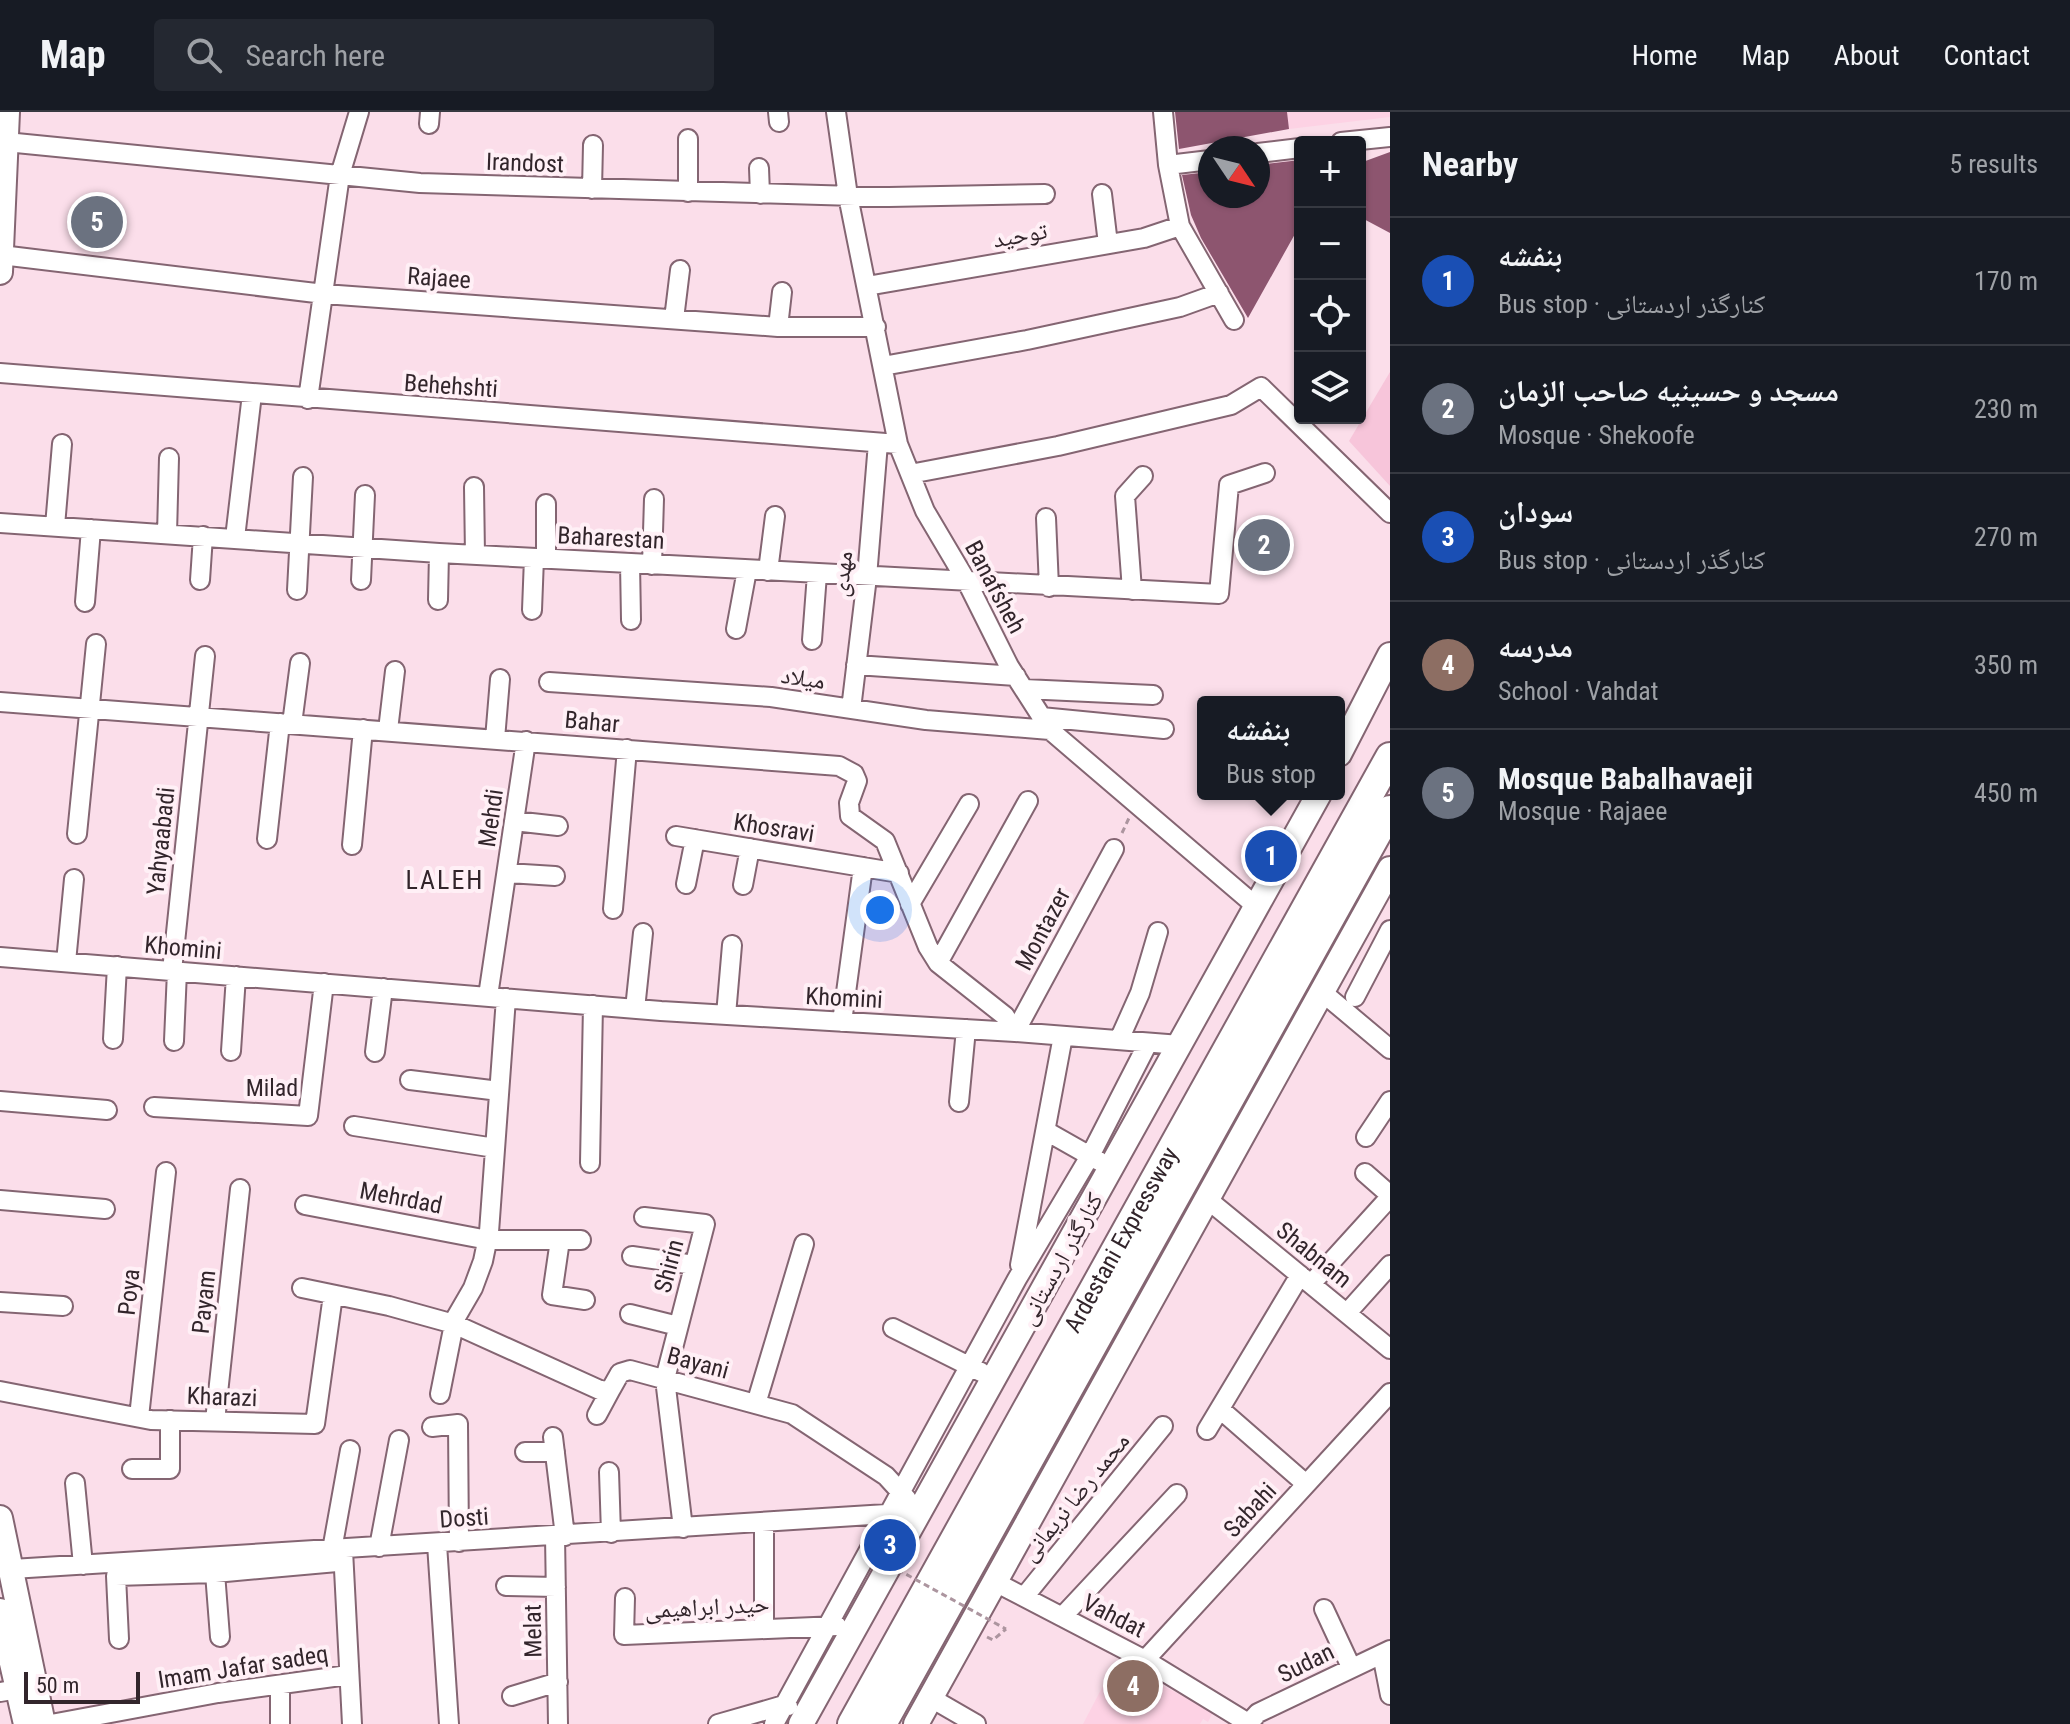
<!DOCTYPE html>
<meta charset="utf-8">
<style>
body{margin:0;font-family:"Roboto Condensed","Noto Naskh Arabic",sans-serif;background:#242831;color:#f1f3f6}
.controls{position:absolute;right:24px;top:24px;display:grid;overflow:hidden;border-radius:8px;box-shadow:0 2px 6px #0004}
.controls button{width:72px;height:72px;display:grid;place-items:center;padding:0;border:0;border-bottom:2px solid #363941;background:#171b24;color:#f1f3f6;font:40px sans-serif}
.compass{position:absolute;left:1198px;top:24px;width:72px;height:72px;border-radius:50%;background:#171b24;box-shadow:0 2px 6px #0004;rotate:125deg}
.scale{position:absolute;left:24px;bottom:20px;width:116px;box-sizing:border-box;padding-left:8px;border:4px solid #32252b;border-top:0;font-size:22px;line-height:28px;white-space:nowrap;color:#32252b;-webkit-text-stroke:6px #fff0f6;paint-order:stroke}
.you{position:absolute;left:880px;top:798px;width:28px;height:28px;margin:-20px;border:6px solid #fff;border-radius:50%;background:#1a73e8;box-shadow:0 0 0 12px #1a73e833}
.badge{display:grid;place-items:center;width:52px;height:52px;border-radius:50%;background:#28761e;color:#fff;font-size:26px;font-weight:700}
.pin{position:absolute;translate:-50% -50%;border:4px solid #fff;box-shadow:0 2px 8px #0006}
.popup{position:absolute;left:1197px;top:584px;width:148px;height:104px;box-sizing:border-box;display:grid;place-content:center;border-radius:8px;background:#171b24;filter:drop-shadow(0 2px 6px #0005);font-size:26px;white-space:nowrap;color:#9ea1a6}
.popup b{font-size:30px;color:#f1f3f6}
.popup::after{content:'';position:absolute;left:50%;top:100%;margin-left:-16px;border:16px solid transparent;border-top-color:#171b24}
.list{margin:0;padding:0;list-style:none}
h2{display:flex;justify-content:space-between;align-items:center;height:104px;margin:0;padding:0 32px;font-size:34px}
h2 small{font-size:26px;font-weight:400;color:#9ea1a6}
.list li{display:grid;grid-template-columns:52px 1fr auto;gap:24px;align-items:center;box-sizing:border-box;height:128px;padding:0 32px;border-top:2px solid #363941}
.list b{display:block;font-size:30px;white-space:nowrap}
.list p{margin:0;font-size:26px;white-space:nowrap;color:#9ea1a6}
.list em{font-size:26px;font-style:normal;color:#9ea1a6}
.icon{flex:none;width:44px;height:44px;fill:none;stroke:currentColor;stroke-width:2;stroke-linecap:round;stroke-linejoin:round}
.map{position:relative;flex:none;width:1390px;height:1612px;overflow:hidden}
header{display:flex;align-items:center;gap:48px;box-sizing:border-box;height:112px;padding:0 40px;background:#171b24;border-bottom:2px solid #363941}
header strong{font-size:38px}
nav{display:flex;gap:44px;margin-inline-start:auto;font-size:28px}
.search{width:560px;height:72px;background:#242831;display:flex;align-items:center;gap:20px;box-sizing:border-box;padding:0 28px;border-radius:8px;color:#9ea1a6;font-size:30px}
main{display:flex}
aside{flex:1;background:#171b24}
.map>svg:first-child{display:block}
</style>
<header>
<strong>Map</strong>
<div class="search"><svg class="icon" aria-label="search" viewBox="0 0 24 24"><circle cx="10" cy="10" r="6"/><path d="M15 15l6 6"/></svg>Search here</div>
<nav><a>Home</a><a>Map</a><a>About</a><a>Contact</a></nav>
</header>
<main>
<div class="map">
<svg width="1390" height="1612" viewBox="0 0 1390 1612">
<rect width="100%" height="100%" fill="#fbdeea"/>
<path fill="#fdd2e4" d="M1287 0H1390V5L1289 17Z
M1116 1549 1213 1600 1208 1610 1203 1607 1200 1612H1083Z"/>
<path fill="#f7c5da" d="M1390 260V374L1349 329Z"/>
<path fill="#8d556f" d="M1175 0H1287L1289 17 1179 37Z
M1390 40V121L1360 105V51Z
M1300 48V113L1248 206 1201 126 1191 103 1182 63 1210 60V84H1258V53Z"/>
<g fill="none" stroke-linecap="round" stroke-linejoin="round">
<g stroke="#846572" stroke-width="22">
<path id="minor" d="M778 0 779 10
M836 0 848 84 898 332 925 399 967 470 1009 554 1050 618 1257 795
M1163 0 1168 53 1180 114 1234 208
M429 12 430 0
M6 30 420 71 889 85 1045 82
M1341 30 1390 25
M1258 41 1300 36
M1168 53 1210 48
M759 56 760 82
M592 77 593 33
M688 80V27
M1102 82 1108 132
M1 143 324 182 778 215H876
M867 174 1144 126 1180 114
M674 207 680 158
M778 215 782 180
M883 254 1027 228 1180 195 1219 181
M0 261 898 332
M308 287 340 63 359 0
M910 362 1058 334 1231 293 1261 275 1390 401
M474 375 475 443
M1046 406 1049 475
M0 411 439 441 1219 482 1229 373 1265 361
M55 414 62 332
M167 422 169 346
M235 426 252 282
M546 446V392
M630 451 631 508
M652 453 654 387
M768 459 775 404
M200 468 203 424
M361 468 365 383
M297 478 303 365
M1132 478 1125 384 1143 364
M438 488 439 441
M85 490 91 417
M532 498 534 446
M736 517 747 458
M812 528 817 462
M856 553 1016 564
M549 570 771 585 926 608 1050 618
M1024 577 1153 583
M0 590 839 654 854 662 857 669 849 691 850 704 885 729 928 835 938 851 1005 904 1015 920 1114 737
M851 597 867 465 878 331
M1041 605 1164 617
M292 612 300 551
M388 618 395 559
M495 627 500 567
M514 709 558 714
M77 722 96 532
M676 724 899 761
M267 727 280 611
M352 733 363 617
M507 761 555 764
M686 772 695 727
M743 773 750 736
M910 792 969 692
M613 797 627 637
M0 845 661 899 1015 920 1180 933
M66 850 74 767
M938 851 1028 689
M172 859 205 544
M1322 880 1390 937
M488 884 526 629
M1355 885 1390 818
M635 897 643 821
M726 903 732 833
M842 910 863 755
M113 927 117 854
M1119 928 1140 881 1158 820
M174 929 177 859
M231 939 236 864
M375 940 383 876
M410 968 499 979
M0 989 107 998
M959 990 966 917
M154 995 308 1004 324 871
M354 1014 495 1036
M1046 1019 1099 1049
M1366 1025 1390 989
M590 1051 593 893
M1365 1061 1390 1083
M1207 1087 1390 1237
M0 1088 105 1097
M305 1093 488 1128H581
M644 1105 705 1112 665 1267 683 1416
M560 1128 552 1183 585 1188
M632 1144 694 1153
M1020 1153 1063 924
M1311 1172 1390 1085
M302 1176 389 1194 454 1212 602 1279 611 1277 620 1261 630 1258 792 1302 886 1364 907 1387
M0 1190 63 1194
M1347 1201 1390 1153
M630 1202 678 1214
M893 1216 981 1260
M0 1279 151 1308 315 1312 333 1183
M440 1282 455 1207 473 1176 483 1149 489 1120 506 886
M756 1292 804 1132
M1220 1297 1306 1372
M597 1303 611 1277
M139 1305 166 1060
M215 1309 240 1077
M432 1315 458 1312 459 1430
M1207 1318 1300 1163
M553 1325 565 1424
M525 1340H555
M132 1357H170V1308
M609 1360 611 1421
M75 1371 83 1453
M764 1411V1515
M555 1424 558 1612
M437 1432 449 1612
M379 1435 399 1328
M332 1438 350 1338
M343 1438 352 1612
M12 1457 919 1400
M215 1461 220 1525
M995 1470 1145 1548 1248 1611
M506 1474 556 1475
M1024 1485 1163 1314
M625 1486 624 1523 837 1514
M1324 1497 1351 1555
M1062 1505 1177 1382
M119 1527 116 1464 215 1461 337 1450
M1382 1542 1390 1583
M1145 1548 1390 1281
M0 1580 18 1577
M512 1584 558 1570
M931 1586 976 1612
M51 1612 218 1581 348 1563
M280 1612V1573
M718 1612 784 1593 788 1594
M774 1612 1017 1167 1090 1044 1148 931
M1248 1612 1258 1601 1390 1538"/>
</g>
<g stroke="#846572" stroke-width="28">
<path id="major" d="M0 160 7 0
M1339 642 1390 543
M0 1406 43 1612
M0 1499 26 1612
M801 1612 1319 682
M916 1612 1390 757"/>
</g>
<g stroke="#846572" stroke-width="32">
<g id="highway">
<path id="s1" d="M852 1612 1390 645"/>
<path d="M882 1612 1390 698"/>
</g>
</g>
<path stroke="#ac959f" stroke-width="3" stroke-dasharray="6 4" stroke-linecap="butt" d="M1122 721 1129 706
M987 1525 993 1528 1006 1517"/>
<use href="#minor" stroke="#fff" stroke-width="18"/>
<use href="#major" stroke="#fff" stroke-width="24"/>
<use href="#highway" stroke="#fff" stroke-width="28"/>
<path stroke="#ac959f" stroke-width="3" stroke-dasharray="6 4" stroke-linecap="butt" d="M880 1448 1006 1517"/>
</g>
<g text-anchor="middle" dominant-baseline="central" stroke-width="8" stroke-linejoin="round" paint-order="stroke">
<g font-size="24" fill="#32252b" stroke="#fff0f6">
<text transform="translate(525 51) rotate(2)">Irandost</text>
<text transform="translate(1020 123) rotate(-10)">توحید</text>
<text transform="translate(439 166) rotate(4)">Rajaee</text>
<text transform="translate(451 274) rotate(4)">Behehshti</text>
<text transform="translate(611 426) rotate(3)">Baharestan</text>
<text transform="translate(842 462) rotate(-84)">مهدی</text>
<text transform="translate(995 475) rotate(62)">Banafsheh</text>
<text transform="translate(803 566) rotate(8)">میلاد</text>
<text transform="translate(592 610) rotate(5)">Bahar</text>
<text transform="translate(491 706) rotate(-82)">Mehdi</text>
<text transform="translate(774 716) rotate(9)">Khosravi</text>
<text transform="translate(161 729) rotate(-84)">Yahyaabadi</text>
<text transform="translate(1043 817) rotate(-62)">Montazer</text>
<text transform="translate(183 836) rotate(5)">Khomini</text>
<text transform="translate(844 886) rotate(3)">Khomini</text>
<text x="272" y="976">Milad</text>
<text transform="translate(401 1086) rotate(11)">Mehrdad</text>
<text stroke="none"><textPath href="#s1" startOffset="554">Ardestani Expressway</textPath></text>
<text transform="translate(1314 1143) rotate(39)">Shabnam</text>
<text transform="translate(1061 1147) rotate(-61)">کنارگذر اردستانی</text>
<text transform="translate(669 1154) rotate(-75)">Shirin</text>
<text transform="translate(129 1180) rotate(-84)">Poya</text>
<text transform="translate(204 1190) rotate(-84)">Payam</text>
<text transform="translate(698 1251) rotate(15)">Bayani</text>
<text transform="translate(222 1285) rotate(2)">Kharazi</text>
<text transform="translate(1075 1385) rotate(-51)">محمد رضا نریمانی</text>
<text transform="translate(1250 1398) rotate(-47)">Sabahi</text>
<text transform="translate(464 1406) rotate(-4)">Dosti</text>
<text transform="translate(707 1495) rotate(-3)">حیدر ابراهیمی</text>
<text transform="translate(1114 1504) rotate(27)">Vahdat</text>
<text transform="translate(533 1519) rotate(-91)">Melat</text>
<text transform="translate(1306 1551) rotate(-26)">Sudan</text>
<text transform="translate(243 1555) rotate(-9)">Imam Jafar sadeq</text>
</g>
<g font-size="26" letter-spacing="2" fill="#32252b" stroke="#fff0f6">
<text x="445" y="768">LALEH</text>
</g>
</g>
</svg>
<div class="controls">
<button>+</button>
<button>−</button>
<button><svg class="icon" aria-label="locate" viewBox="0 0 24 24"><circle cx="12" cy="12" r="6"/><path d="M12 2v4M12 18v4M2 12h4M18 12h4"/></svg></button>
<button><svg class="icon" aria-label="layers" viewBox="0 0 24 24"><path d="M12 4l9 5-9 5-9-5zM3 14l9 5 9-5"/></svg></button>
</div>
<svg class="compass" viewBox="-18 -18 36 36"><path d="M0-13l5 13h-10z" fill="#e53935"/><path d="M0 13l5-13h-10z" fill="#9ea1a6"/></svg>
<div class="scale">50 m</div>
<div class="you"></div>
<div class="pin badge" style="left:1271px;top:744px;background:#1a4fb4">1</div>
<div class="popup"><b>بنفشه</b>Bus stop</div>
<div class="pin badge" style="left:1264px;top:433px;background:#6b7280">2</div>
<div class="pin badge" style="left:890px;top:1433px;background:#1a4fb4">3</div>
<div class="pin badge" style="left:1133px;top:1574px;background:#8d6e63">4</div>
<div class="pin badge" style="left:97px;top:110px;background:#6b7280">5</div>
</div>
<aside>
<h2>Nearby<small>5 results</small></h2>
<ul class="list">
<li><span class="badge" style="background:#1a4fb4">1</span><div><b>بنفشه</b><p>Bus stop · کنارگذر اردستانی</p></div><em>170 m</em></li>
<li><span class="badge" style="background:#6b7280">2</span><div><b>مسجد و حسینیه صاحب الزمان</b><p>Mosque · Shekoofe</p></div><em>230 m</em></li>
<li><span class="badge" style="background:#1a4fb4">3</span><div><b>سودان</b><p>Bus stop · کنارگذر اردستانی</p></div><em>270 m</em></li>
<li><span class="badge" style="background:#8d6e63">4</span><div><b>مدرسه</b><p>School · Vahdat</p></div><em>350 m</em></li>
<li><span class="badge" style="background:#6b7280">5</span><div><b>Mosque Babalhavaeji</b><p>Mosque · Rajaee</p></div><em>450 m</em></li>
</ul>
</aside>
</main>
